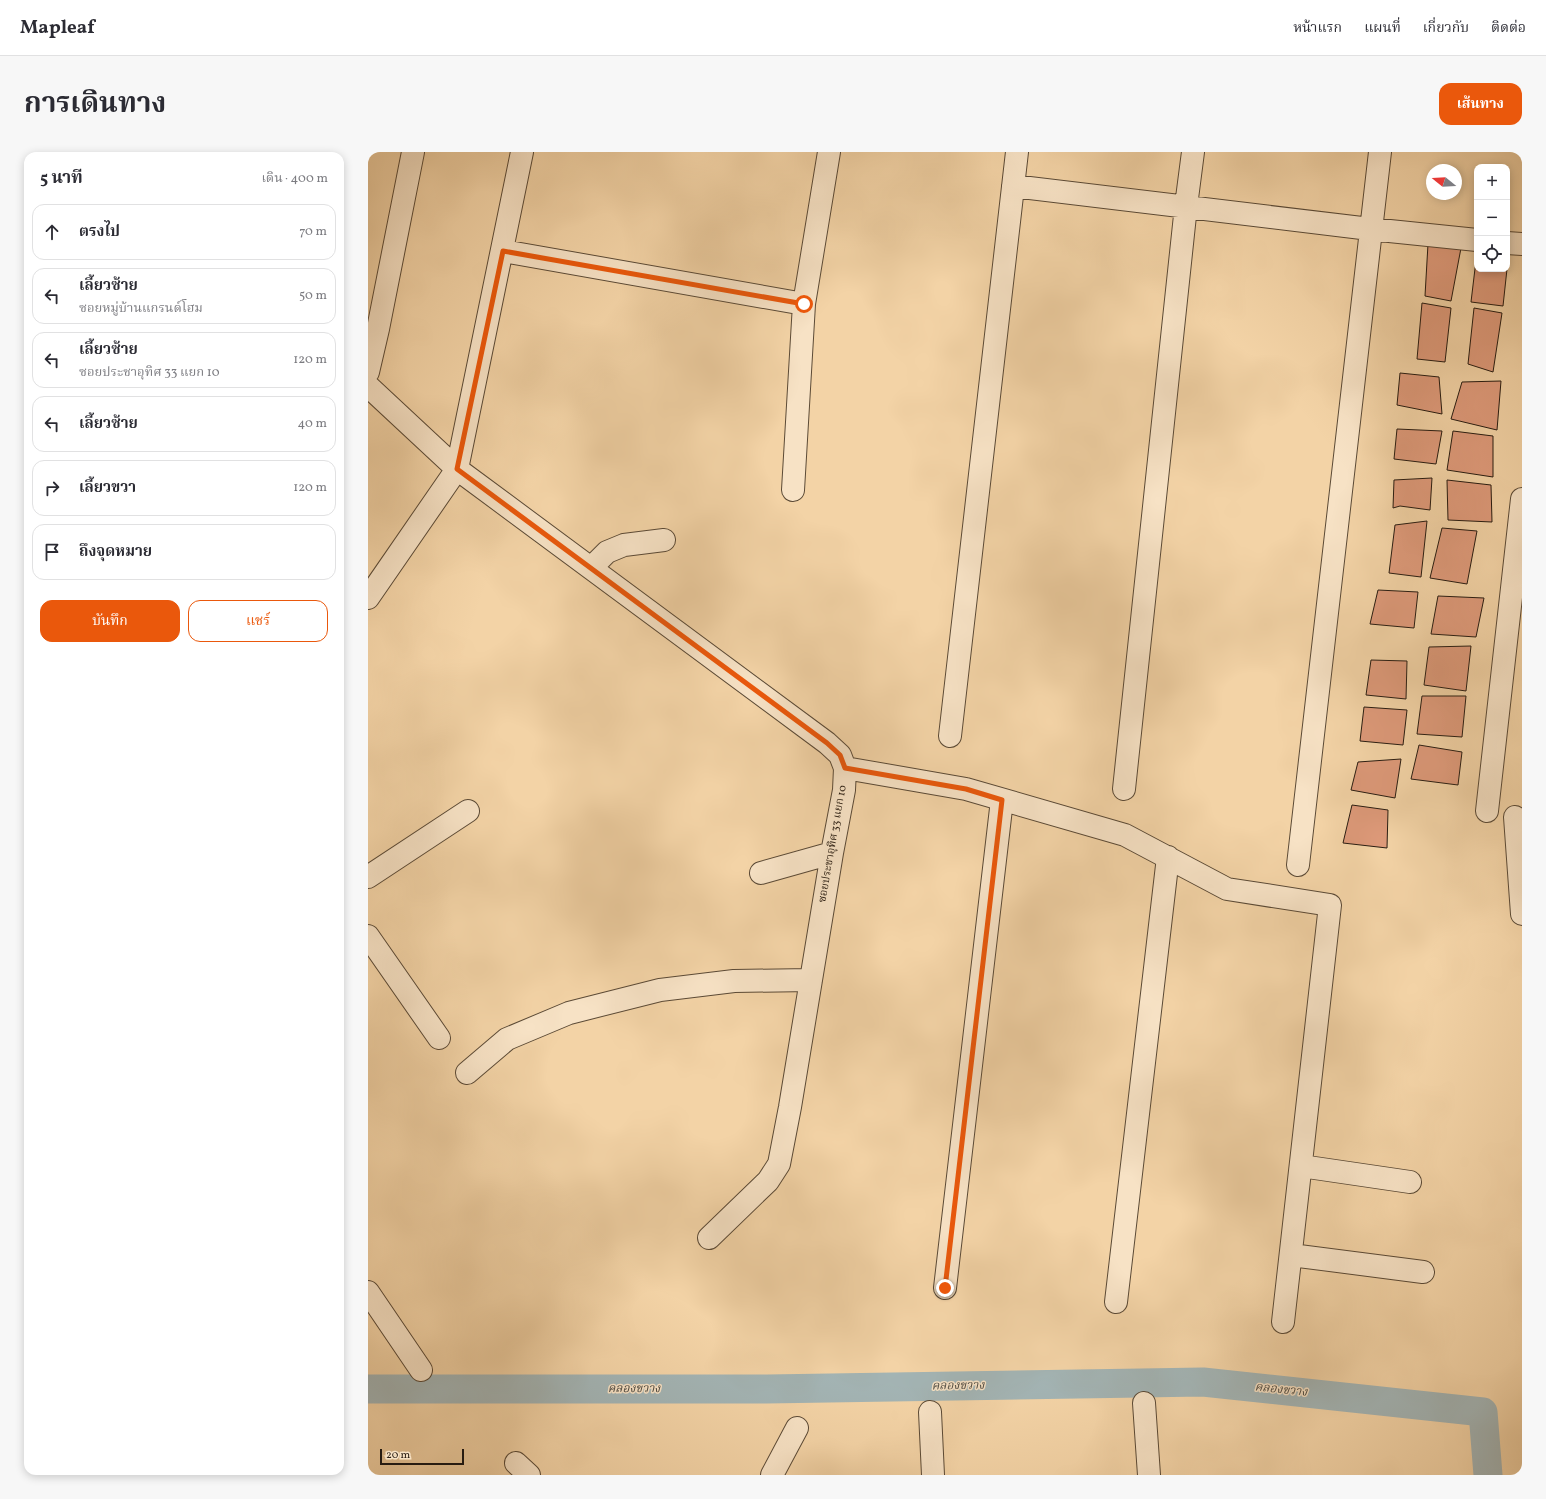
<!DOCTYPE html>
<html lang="th">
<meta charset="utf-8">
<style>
body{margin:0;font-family:Vollkorn,"Noto Serif Thai",serif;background:#f7f7f7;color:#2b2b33}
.controls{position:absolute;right:12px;top:12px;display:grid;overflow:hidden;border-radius:8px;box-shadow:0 2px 10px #0003}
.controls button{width:36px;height:36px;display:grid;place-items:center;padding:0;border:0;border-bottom:1px solid #e1e1e2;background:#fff;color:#2b2b33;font:20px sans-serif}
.compass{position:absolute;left:1058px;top:12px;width:36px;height:36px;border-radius:50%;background:#fff;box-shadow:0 2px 10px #0003;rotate:288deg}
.scale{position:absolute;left:12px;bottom:10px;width:84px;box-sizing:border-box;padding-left:4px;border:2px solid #281c11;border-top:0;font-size:11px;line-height:14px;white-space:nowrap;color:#281c11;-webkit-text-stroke:3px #f7e2c5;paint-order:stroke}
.stop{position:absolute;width:12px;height:12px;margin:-9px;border:3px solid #ea580c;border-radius:50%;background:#fff}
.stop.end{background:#ea580c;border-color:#fff;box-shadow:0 1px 4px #0008}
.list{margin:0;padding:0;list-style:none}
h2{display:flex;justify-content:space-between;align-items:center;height:52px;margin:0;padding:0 16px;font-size:17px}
h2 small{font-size:13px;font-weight:400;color:#7c7c81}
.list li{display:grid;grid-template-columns:26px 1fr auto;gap:12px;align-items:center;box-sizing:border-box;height:56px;margin:0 8px 8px;padding:0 8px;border:1px solid #e1e1e2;border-radius:12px}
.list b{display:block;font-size:15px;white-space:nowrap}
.list p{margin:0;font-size:13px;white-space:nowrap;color:#7c7c81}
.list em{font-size:13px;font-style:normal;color:#7c7c81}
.actions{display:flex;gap:8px;padding:12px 16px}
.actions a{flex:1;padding:9px 0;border:1px solid #ea580c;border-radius:12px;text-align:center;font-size:14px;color:#ea580c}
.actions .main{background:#ea580c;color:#fff}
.icon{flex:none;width:22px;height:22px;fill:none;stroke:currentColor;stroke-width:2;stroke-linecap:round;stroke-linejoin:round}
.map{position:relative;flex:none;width:1154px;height:1323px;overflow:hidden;border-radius:12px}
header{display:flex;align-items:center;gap:24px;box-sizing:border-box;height:56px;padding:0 20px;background:#fff;border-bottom:1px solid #e1e1e2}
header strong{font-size:19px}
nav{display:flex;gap:22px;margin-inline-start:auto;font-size:14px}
.intro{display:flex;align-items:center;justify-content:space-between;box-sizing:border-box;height:96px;padding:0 24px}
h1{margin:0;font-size:28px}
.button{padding:10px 18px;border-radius:12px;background:#ea580c;color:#fff;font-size:14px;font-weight:700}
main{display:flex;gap:24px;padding:0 24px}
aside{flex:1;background:#fff;border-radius:12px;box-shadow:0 2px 10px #0003}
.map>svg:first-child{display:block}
</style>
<header>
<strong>Mapleaf</strong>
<nav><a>หน้าแรก</a><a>แผนที่</a><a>เกี่ยวกับ</a><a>ติดต่อ</a></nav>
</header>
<div class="intro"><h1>การเดินทาง</h1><a class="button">เส้นทาง</a></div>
<main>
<aside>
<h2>5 นาที<small>เดิน · 400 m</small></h2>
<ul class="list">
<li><svg class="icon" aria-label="ahead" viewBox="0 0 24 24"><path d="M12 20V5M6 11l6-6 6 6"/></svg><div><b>ตรงไป</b></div><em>70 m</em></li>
<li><svg class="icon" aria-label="left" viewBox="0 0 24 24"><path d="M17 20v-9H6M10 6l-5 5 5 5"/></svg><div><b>เลี้ยวซ้าย</b><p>ซอยหมู่บ้านแกรนด์โฮม</p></div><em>50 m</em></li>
<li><svg class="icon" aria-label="left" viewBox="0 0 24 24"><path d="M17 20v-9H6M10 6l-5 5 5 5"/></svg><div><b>เลี้ยวซ้าย</b><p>ซอยประชาอุทิศ 33 แยก 10</p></div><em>120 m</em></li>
<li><svg class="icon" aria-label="left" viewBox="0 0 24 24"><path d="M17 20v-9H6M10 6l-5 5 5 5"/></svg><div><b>เลี้ยวซ้าย</b></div><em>40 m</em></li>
<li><svg class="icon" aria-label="right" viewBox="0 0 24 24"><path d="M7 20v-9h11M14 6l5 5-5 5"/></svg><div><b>เลี้ยวขวา</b></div><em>120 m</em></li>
<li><svg class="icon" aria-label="arrive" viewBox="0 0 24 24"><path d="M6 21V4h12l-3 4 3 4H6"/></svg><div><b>ถึงจุดหมาย</b></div></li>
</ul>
<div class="actions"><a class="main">บันทึก</a><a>แชร์</a></div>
</aside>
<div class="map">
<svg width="1154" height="1323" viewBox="0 0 1154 1323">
<rect width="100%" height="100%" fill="#f3d3a6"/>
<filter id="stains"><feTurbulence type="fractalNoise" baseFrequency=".005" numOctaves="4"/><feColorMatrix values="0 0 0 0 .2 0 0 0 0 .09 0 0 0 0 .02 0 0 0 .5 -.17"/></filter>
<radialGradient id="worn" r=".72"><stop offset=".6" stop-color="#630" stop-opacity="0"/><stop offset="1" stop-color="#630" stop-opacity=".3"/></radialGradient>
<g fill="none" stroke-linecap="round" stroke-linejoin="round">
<path stroke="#a3b4b4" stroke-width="29" d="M0 1237H399L835 1230 1115 1260 1120 1323"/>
</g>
<path fill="#de9a7a" stroke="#281c11" d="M1060 92 1093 96 1083 149 1057 144Z
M1109 100V117H1139L1135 154 1103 150Z
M1054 151 1083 156 1077 210 1049 207Z
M1106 156 1134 161 1125 220 1100 212Z
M1032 221 1071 225 1074 262 1029 253Z
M1133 229 1129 278 1083 267 1094 230Z
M1029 277 1074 279 1068 312 1026 307Z
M1085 279 1125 284V325L1079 318Z
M1064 326 1062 358 1032 354 1025 356 1026 328Z
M1079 328 1123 333 1124 370 1080 368Z
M1059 369 1053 425 1021 421 1027 373Z
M1074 376 1109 379 1099 432 1062 426Z
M1010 438 1050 440 1046 476 1002 472Z
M1070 444 1116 446 1108 485 1063 482Z
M1103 494 1098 539 1056 533 1061 495Z
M1003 508 1039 509 1038 547 998 543Z
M1054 544H1098L1094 585 1049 582Z
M996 555 1039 558 1035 593 992 589Z
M1051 593 1094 600 1090 633 1043 627Z
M1033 607 1027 646 983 638 990 610Z
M984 653 1020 658 1019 696 975 691Z"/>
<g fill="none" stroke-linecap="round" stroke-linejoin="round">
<g stroke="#5b4a36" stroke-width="24">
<path id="minor" d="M645 34 1002 77 1109 88
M1139 91 1154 92
M135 99 436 152 461 0
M0 220 10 177 45 0
M0 234 89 317 459 591 472 603 477 616 476 638 464 701 422 955 411 1012 400 1029 341 1086
M425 338 436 152
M223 416 239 400 256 393 296 388
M0 446 89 317 154 0
M582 584 649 0
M477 616 598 637 757 683 859 737 962 753 915 1170
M756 637 818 54 825 0
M1119 659 1154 347
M1147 665 1154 762
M930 713 1012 0
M393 721 464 701
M0 725 100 659
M0 784 71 886
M99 921 139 887 201 861 292 838 366 829 443 828
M933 1014 1042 1030
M923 1103 1055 1120
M577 1136 634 648
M0 1140 53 1218
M748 1150 800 705
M776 1251 781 1323
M562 1260 565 1323
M148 1311 161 1323
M404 1323 429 1276"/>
</g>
<use href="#minor" stroke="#f7e2c5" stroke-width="22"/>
</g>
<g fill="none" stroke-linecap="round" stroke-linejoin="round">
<path stroke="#ea580c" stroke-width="5" d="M436 152 135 99 89 317 459 591 472 603 477 616 598 637 634 648 577 1136"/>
</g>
<g text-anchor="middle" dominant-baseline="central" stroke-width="3" stroke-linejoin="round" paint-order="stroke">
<g font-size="11" fill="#281c11" stroke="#f7e2c5">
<text transform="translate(465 692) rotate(-80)">ซอยประชาอุทิศ 33 แยก 10</text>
</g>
<g font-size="12" font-style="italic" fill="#4d4a42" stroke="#f7e2c5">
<text transform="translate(590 1234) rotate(-1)">คลองขวาง</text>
<text x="266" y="1237">คลองขวาง</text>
<text transform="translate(913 1238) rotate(6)">คลองขวาง</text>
</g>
</g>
<rect width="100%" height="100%" filter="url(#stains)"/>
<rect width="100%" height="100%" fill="url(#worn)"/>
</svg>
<div class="controls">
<button>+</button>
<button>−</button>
<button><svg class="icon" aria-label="locate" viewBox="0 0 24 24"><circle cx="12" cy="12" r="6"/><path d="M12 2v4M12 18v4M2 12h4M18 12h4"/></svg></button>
</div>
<svg class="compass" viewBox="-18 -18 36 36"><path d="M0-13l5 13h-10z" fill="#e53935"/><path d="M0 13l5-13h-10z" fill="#7c7c81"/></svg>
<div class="scale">20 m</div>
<div class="stop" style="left:436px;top:152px"></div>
<div class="stop end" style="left:577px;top:1136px"></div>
</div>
</main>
